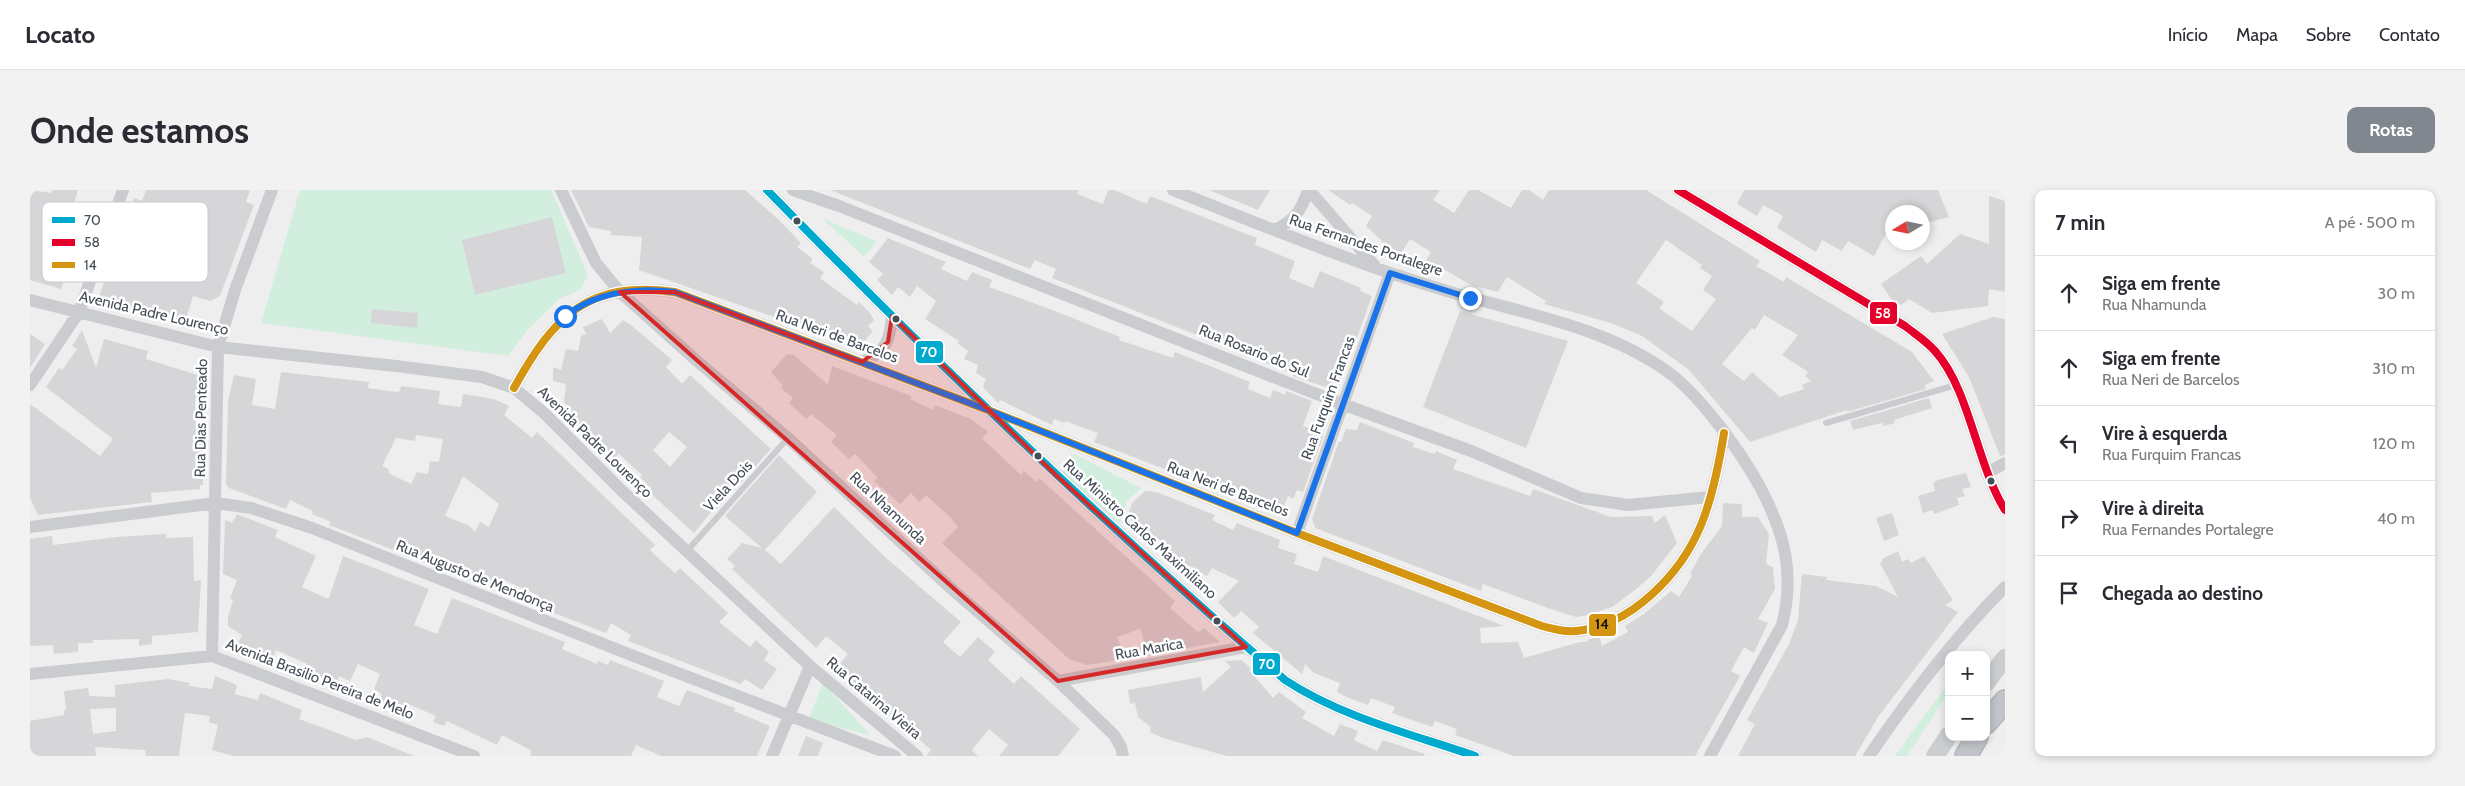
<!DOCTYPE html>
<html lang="pt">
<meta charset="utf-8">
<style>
body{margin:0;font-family:Cabin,sans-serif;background:#f2f2f3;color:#2b2b33}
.controls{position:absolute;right:15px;bottom:15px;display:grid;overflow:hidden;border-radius:10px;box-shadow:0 2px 8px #0003}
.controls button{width:45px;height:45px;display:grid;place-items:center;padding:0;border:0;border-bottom:1px solid #e1e1e2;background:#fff;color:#2b2b33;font:25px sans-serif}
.compass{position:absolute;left:1855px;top:15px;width:45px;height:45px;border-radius:50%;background:#fff;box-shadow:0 2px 8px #0003;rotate:260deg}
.stop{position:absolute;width:15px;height:15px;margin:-11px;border:4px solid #1a73e8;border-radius:50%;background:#fff}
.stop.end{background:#1a73e8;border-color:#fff;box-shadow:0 1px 5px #0008}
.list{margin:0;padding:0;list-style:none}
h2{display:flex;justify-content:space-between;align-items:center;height:65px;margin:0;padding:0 20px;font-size:21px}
h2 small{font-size:16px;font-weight:400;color:#7c7c81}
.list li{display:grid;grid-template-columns:32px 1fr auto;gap:15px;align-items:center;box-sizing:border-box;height:75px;padding:0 20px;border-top:1px solid #e1e1e2}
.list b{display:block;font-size:19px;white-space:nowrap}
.list p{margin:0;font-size:16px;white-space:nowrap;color:#7c7c81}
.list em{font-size:16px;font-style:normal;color:#7c7c81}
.icon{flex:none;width:28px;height:28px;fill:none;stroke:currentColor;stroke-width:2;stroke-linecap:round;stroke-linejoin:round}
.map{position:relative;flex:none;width:1975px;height:566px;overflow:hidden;border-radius:10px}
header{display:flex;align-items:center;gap:30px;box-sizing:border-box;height:70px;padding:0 25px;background:#fff;border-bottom:1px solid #e1e1e2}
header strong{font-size:24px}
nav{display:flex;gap:28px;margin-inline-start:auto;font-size:18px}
.intro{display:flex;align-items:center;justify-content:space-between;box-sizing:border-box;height:120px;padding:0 30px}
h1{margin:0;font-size:35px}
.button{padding:12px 22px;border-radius:10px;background:#80878e;color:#fff;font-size:18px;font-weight:700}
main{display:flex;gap:30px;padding:0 30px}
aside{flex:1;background:#fff;border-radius:10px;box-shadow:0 2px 8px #0003}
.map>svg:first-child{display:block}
</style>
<header>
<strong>Locato</strong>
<nav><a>Início</a><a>Mapa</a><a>Sobre</a><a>Contato</a></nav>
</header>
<div class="intro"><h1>Onde estamos</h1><a class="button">Rotas</a></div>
<main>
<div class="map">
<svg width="1975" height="566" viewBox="0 0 1975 566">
<rect width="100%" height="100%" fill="#efeeee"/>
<path fill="#d2eede" d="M270 0H521L558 85 550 100 529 109 496 142 478 166 231 133Z
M793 29 847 51 834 67Z
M1042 263 1111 298 1097 311 1090 333 1030 285Z
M1919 492V502L1877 566H1865Z
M793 493 840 545 778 530Z"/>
<path fill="#d6d6d9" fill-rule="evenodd" d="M0 0 21 3 22 0H48L44 14 70 23 52 86 37 81 31 99 0 90Z
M116 0H220L216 12 224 15 190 106 180 111 163 106 155 133 68 110 82 70 91 72 101 41 93 39 104 8 112 11Z
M541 0H715L750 31 771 53 767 57 783 69 780 73 794 82 790 88 827 115 829 112 839 122 844 130 838 136 843 141 831 155H813L816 152 609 80 612 47 581 45V41L559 37Z
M800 0H1049L1047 4 1073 14 1078 0H1084L1117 14 1120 6 1227 48 1225 55 1265 71 1259 88 1283 98 1290 81 1331 98 1330 101 1342 106 1310 195 1302 199 1262 186 1263 184 1187 153 1022 88 1026 79 1005 70 1000 79Z
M1179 0H1240L1228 20Z
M1298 0H1410L1403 10 1424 23 1439 0H1448L1481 18 1492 0H1499L1513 10 1519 0H1616L1730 71 1726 76 1754 92 1756 87 1882 162 1904 191 1895 195 1896 199 1817 222V220L1720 252 1659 180 1612 146 1581 133 1514 114 1516 111 1477 87 1468 102 1441 95 1415 80 1410 87 1391 79 1401 62 1380 49 1369 67 1336 36 1342 26 1322 13 1320 15ZM1636 50 1672 75 1670 78 1682 86 1673 100 1686 109 1662 141 1629 118 1634 112 1606 93ZM1734 125 1768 145 1752 165 1778 182 1775 186 1781 191 1772 195 1774 199 1750 207 1722 182 1714 191 1692 174 1722 138 1725 140Z
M1714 0H1908L1919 27 1892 34V22H1862V41L1858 40 1844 66 1818 51 1812 61 1792 50 1786 62 1747 38 1753 26 1733 15 1727 26 1707 14Z
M1959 6 1975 11V102L1959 99 1958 116 1902 123 1879 109 1871 115 1862 110 1851 94 1891 66 1897 74 1930 44 1959 54Z
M522 27 536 83 445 105 432 50Z
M858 48 916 72 911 79 937 91 942 82 962 90 959 97 1025 121 1090 147 1089 150 1143 168 1145 162 1220 192 1218 199 1240 208 1243 200 1255 205 1256 201 1282 211 1273 236 1294 244 1273 302 1267 300 1263 309 1258 306 1253 318 1241 313 1239 316 1228 312 1227 315 1160 289 1163 282 1140 273 1137 280 1064 252 1068 243 1035 231V233L1024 229 1022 235 970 210 968 213 953 197 956 189 946 183 948 175 934 169 938 161 927 153 929 151 895 129 906 111 887 96 880 107 868 97 862 105 847 90 853 84 839 72Z
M342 119 388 123 387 138 341 133Z
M1430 121 1538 151 1496 258 1393 217Z
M1963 127 1975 129V265L1970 266 1939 187 1912 144Z
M572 129 580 143 593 130 602 136 642 170 636 177 652 194 660 185 741 259 687 319 685 317 664 343 618 301 621 298 610 287 612 285 589 264 584 268 544 228 545 226 534 212 536 194 523 191V177L531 180 536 159 548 161 551 146 556 144 553 137ZM639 242 657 257 640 277 623 260Z
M52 140 66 178 74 149 118 161 116 169 174 187 173 207 165 208 166 250 173 249V295H170V299L121 303 122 312 8 325 0 308V214L70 266 83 249 16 197 29 178 32 180 47 159 42 156Z
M0 144 15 154 0 178Z
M757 164 764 165 798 195 802 176 881 206 880 209 903 220 905 215 941 229 958 242 952 248 991 285 994 281 1006 292 1009 288 1145 411 1140 418 1168 442 1174 438 1190 452 1119 465 1110 439 1087 447 1095 469 1057 475 1039 469 912 353 928 337 920 327 896 305 889 312 881 303 870 314 844 291 848 288 825 264 819 269 801 252 807 245 781 224 776 229 759 213 763 208 751 198 753 196 741 182Z
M251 182 339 192 338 198 366 202 370 201 371 196 410 201 408 214 431 217 433 204 464 209 479 216 474 225 502 248 507 242 625 355 620 360 626 366 645 383 650 378 698 423 689 432 720 457 726 450 739 462 734 470 747 479 732 500 715 489 711 494 598 451 601 445 581 433 576 443 503 415 508 405 474 390 469 401 299 335 301 332 282 324 283 321 260 310 256 319 199 298 196 294 198 211 204 185 226 189 222 215 245 219ZM386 245 413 249 409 272 400 271 398 284 387 282 381 294 358 283 359 279 352 276 366 248 385 251ZM433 286 469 314 459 337 450 332 445 342 438 335 415 326Z
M1899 208 1902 218 1864 230 1865 233 1854 236 1852 233 1823 240 1820 231Z
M1330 232 1384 253 1383 257 1405 264 1406 261 1427 270 1423 279 1500 306 1503 299 1581 327 1622 326 1625 333 1635 325 1647 353 1621 386 1605 400 1582 417 1554 426 1546 427 1518 418 1453 394 1451 401 1285 338 1282 329 1309 251 1311 252 1316 239 1327 240Z
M749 265 787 302 735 360 751 374 804 317 855 367 931 432 913 452 930 467 948 447 965 462 958 470 984 494 991 486 1050 539 1028 566H969L978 555 959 539 942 560 948 566H896L901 560 807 477 818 464 796 446 786 458 702 379 705 376 697 369 712 353 732 358 695 326Z
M1936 283 1941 297 1932 299 1935 306 1927 308 1929 315 1904 324 1903 320 1893 323 1888 306 1905 301 1903 293 1908 290Z
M1115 301 1126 302 1185 325 1182 330 1203 340 1207 333 1250 350 1248 358 1267 364 1264 374 1288 382 1293 366 1474 436 1450 438 1451 453 1488 452 1494 468 1550 452H1558L1557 450 1569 446 1572 456 1598 442 1595 436 1614 424 1641 401 1649 407 1662 386 1660 384 1670 365 1692 336 1693 313 1712 314V327H1728L1739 344 1736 374 1743 377 1745 399 1728 429 1738 433 1724 463 1714 457 1701 481 1710 486 1665 566H1484L1425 545 1427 539 1405 531 1402 537 1362 523 1365 517 1341 508 1338 515 1319 508 1307 502 1310 493 1284 483 1275 474 1272 484 1223 443 1229 437 1211 421 1204 428 1188 412 1209 391 1182 378 1177 386 1158 375 1154 381 1137 365 1142 357 1122 345 1120 349 1102 332 1099 322 1102 313Z
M1862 323 1869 345 1854 351 1846 328Z
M207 324 248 340 245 347 286 366 272 397 296 408H299L313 366 399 399 384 435 407 444 422 408 535 452 532 459 567 474 568 471 578 475 580 470 634 491 627 507 649 516 657 500 705 518 704 521 740 536 727 566H631L606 555 601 566H500L502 561 472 545 467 555 417 531 414 536 403 532 406 526 374 512 370 520 349 511 352 504 344 499 350 484 328 474 320 491 309 486 306 495 273 482 277 474 246 460 242 469 207 455 212 445 198 436V427L203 410 200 408 207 390 193 384 195 330 202 333Z
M136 344V348L163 347 164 391 171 390 168 442 122 446V454L109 456V449L63 450V453H48V462L24 464 23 455 0 456V349L22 346 23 355 87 347Z
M1868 361 1872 372 1878 369 1881 373 1894 366 1923 410 1915 415 1928 422 1848 527 1825 566H1708L1725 534 1717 530 1759 454 1768 430 1772 384 1797 387 1796 390 1846 396 1868 407 1850 373 1853 371 1852 369Z
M1211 470 1221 478 1219 480 1243 508 1249 502 1276 522 1272 528 1304 546 1310 534 1328 541 1324 550 1347 561 1353 550 1395 564 1394 566H1197L1133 548 1120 542 1121 537 1108 527 1105 513 1100 514 1098 500 1171 487 1173 502 1201 477 1195 471Z
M185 486 207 495 205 504 228 510 230 503 272 520 269 529 326 550 337 547 384 566H203L182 560 188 535 179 532 180 526 155 523 149 566H116L115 560 65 557 66 566H0V531L34 525V520H36L34 501 58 498 59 506 85 507V495L138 489 160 493 159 496 182 499ZM86 518V541L63 544 60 519Z
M776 546 793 553 788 566H768Z"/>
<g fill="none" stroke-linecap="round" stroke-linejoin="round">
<g stroke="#b3b8be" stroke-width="24">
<path id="trunk" d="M1956 533 1975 511
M1936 566 1947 547"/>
</g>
<path stroke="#cacccf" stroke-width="6" d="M1796 233 1926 195
M657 361 758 248"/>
<path stroke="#cacccf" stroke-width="12" d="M531 0 566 73 590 102 667 171 758 248 924 401 1028 491 1084 545 1091 557 1093 566
M737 0C903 170 1075 335 1255 490 1311 527 1381 544 1445 566
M763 0 809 16 1312 214 1441 261 1551 308 1598 315 1680 307
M1143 0C1216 29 1289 59 1363 84 1389 92 1415 101 1442 108 1508 126 1581 141 1638 182 1670 205 1711 262 1730 297 1755 344 1765 384 1752 435L1680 566
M1279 0 1344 75
M1648 0 1875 136C1885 144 1896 151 1905 161 1940 200 1946 273 1975 320
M1244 40C1263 32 1272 20 1278 0
M0 110 188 157 366 176 452 187 484 198 514 223 591 300 780 476 887 566
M832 172C856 162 860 151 862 126
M0 195 49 122 93 0
M484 198C524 126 558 90 645 102L958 220 1267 343 1512 436C1523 439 1534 442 1546 441 1601 436 1651 384 1671 335 1683 306 1689 274 1694 243
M1957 283 1975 273
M0 337 186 313 221 318 282 338 601 465 865 566
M1267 343 1360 83
M182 466 188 157 205 100 242 0
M0 484 182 466 444 566
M1028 491 1216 457
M742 566 780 476
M1839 566C1880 506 1924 448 1975 397"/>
<path stroke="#caced1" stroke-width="18" d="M1956 493 1975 468
M1905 566 1919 545"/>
<use href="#trunk" stroke="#c0c4c8" stroke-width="21"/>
<g stroke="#fff" stroke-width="11">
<path id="bus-1" d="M737 0C903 170 1075 335 1255 490 1311 527 1381 544 1445 566"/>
</g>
<g stroke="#fff" stroke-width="11">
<path id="bus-2" d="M1648 0 1875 136C1885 144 1896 151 1905 161 1940 200 1946 273 1975 320"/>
</g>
<g stroke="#fff" stroke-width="11">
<path id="bus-3" d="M484 198C524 126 558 90 645 102L958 220 1267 343 1512 436C1523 439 1534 442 1546 441 1601 436 1651 384 1671 335 1683 306 1689 274 1694 243"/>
</g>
<use href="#bus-1" stroke="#00a9ce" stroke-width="8"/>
<use href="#bus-2" stroke="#e4002b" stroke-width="8"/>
<use href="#bus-3" stroke="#d39512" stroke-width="8"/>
</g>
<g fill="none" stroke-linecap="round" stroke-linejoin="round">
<path stroke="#1a73e8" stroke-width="6" d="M535 126C567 102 606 97 645 102L958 220 1267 343 1360 83 1440 108"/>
</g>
<path fill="#d62828" fill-opacity="0.2" stroke="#d62828" stroke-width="4" stroke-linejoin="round" d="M590 102H645L832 172 858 152 862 126 1026 285 1216 457 1028 491Z"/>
<g fill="#454f5a" stroke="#fff" stroke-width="2">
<circle cx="767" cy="31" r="4.5"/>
<circle cx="866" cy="129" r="4.5"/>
<circle cx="1008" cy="266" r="4.5"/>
<circle cx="1961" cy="291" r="4.5"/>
<circle cx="1187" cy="431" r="4.5"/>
</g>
<g text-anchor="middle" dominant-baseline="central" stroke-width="5" stroke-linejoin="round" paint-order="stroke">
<g font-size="15" fill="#454f5a" stroke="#fff">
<text transform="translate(1336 55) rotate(19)">Rua Fernandes Portalegre</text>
<text transform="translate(124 123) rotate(13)">Avenida Padre Lourenço</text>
<text transform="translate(807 146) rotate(20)">Rua Neri de Barcelos</text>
<text transform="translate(1224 161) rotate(22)">Rua Rosario do Sul</text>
<text transform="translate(1298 208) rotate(-70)">Rua Furquim Francas</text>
<text transform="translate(171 228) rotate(-89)">Rua Dias Penteado</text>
<text transform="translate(565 252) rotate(44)">Avenida Padre Lourenço</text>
<text transform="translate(698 296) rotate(-47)">Viela Dois</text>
<text transform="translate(1198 299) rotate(21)">Rua Neri de Barcelos</text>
<text transform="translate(858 318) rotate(43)">Rua Nhamunda</text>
<text transform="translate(1110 339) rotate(42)">Rua Ministro Carlos Maximiliano</text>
<text transform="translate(445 386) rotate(22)">Rua Augusto de Mendonça</text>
<text transform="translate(1119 459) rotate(-10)">Rua Marica</text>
<text transform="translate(290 489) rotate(21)">Avenida Brasilio Pereira de Melo</text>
<text transform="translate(844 508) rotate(40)">Rua Catarina Vieira</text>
</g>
</g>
<rect x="12" y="12" width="166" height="80" rx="8" fill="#fff" stroke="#c7cace" stroke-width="1"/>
<rect x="22" y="27" width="23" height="6" fill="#00a9ce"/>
<rect x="22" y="49" width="23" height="7" fill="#e4002b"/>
<rect x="22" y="72" width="23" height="6" fill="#d39512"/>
<g font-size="14" fill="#454f5a">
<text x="54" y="35">70</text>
<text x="54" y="57">58</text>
<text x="54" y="80">14</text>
</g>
<g stroke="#fff" stroke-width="2">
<rect x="1839" y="111" width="29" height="24" rx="5" fill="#e4002b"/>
<rect x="885" y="150" width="29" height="24" rx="5" fill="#00a9ce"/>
<rect x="1558" y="423" width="29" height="24" rx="5" fill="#d39512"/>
<rect x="1222" y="462" width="29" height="24" rx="5" fill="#00a9ce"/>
</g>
<g font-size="14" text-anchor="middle" font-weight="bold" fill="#fff">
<text x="1853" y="128">58</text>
<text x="899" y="167">70</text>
<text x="1237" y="479">70</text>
</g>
<g font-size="14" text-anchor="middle" font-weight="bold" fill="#111">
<text x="1572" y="439">14</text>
</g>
</svg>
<div class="controls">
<button>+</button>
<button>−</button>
</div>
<svg class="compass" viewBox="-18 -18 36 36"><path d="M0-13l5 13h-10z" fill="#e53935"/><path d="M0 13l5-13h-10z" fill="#7c7c81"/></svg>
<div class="stop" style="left:535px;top:126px"></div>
<div class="stop end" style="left:1440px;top:108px"></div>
</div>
<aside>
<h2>7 min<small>A pé · 500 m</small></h2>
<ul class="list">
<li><svg class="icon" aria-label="ahead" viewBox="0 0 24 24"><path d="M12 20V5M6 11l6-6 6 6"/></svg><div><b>Siga em frente</b><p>Rua Nhamunda</p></div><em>30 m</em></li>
<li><svg class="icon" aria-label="ahead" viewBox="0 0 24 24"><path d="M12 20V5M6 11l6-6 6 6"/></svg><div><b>Siga em frente</b><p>Rua Neri de Barcelos</p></div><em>310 m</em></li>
<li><svg class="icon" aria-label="left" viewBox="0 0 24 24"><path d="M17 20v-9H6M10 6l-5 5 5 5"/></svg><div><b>Vire à esquerda</b><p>Rua Furquim Francas</p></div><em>120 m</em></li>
<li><svg class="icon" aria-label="right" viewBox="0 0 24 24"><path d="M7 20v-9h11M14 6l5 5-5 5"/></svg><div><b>Vire à direita</b><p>Rua Fernandes Portalegre</p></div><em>40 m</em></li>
<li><svg class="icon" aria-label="arrive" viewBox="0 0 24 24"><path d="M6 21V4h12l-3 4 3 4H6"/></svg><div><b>Chegada ao destino</b></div></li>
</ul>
</aside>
</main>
